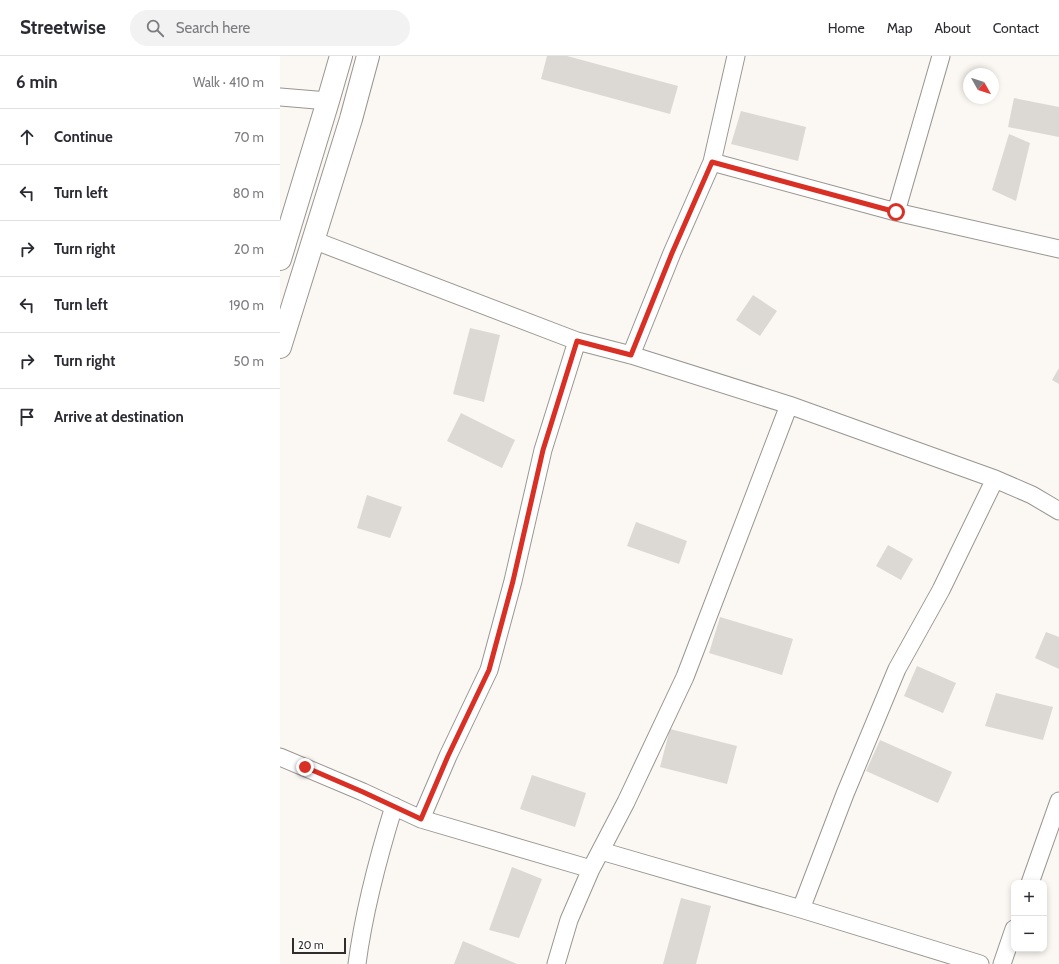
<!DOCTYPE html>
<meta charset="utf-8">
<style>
body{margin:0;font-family:Cabin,sans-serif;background:#f2f2f3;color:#2b2b33}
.controls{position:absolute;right:12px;bottom:12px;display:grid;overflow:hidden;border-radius:8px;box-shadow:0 2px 6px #0003}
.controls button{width:36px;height:36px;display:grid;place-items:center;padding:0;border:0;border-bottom:1px solid #e1e1e2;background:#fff;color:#2b2b33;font:20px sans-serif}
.compass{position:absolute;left:683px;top:12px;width:36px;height:36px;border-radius:50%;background:#fff;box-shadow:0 2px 6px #0003;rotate:129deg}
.scale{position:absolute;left:12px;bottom:10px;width:54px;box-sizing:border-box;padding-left:4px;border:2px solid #302e2d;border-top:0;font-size:11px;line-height:14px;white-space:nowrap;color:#302e2d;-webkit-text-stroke:3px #fff;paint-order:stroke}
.stop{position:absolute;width:12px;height:12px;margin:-9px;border:3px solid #d93025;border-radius:50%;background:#fff}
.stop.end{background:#d93025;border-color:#fff;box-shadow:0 1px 4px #0008}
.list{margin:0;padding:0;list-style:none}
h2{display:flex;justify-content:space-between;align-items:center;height:52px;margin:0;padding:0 16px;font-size:17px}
h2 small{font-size:13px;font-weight:400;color:#7c7c81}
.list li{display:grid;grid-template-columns:26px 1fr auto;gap:12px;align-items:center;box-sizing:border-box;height:56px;padding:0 16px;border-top:1px solid #e1e1e2}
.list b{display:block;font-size:15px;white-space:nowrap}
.list em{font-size:13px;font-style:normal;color:#7c7c81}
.icon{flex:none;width:22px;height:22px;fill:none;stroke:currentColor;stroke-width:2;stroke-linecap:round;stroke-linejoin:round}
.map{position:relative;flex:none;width:779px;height:908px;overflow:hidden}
header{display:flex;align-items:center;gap:24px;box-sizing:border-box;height:56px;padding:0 20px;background:#fff;border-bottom:1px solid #e1e1e2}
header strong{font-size:19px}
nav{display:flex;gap:22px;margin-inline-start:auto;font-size:14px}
.search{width:280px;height:36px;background:#f2f2f3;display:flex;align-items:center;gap:10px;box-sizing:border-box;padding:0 14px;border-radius:22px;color:#7c7c81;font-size:15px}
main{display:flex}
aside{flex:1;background:#fff}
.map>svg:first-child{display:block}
</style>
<header>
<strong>Streetwise</strong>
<div class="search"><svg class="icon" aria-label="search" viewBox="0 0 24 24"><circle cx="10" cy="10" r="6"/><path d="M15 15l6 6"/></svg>Search here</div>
<nav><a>Home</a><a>Map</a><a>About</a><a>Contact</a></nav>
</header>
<main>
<aside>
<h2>6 min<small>Walk · 410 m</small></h2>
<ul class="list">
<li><svg class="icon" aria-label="ahead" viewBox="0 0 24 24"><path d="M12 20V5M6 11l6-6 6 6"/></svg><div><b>Continue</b></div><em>70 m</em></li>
<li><svg class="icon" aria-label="left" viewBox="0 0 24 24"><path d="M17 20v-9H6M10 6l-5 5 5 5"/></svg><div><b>Turn left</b></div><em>80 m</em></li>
<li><svg class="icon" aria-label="right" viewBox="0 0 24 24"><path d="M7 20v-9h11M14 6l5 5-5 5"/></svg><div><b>Turn right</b></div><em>20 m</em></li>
<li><svg class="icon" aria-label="left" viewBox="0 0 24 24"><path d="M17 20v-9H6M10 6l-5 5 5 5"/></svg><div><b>Turn left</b></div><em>190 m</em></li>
<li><svg class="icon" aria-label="right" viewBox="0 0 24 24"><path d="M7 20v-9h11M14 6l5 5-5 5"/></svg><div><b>Turn right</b></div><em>50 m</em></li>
<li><svg class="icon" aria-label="arrive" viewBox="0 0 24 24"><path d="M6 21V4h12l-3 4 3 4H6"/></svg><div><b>Arrive at destination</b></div></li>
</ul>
</aside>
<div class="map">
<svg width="779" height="908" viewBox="0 0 779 908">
<rect width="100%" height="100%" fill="#fbf7f2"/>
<path fill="#dcd8d4" d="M267 0H287L398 30 390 58 261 23Z
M734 42 779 51V81L728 71Z
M461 55 526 71 518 105 451 88Z
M729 78 750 87 736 145 712 134Z
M473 239 497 255 480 280 456 264Z
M190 272 220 279 204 346 173 338Z
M779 312V328L772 324Z
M181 357 235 384 222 412 167 385Z
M87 439 122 451 110 482 77 472Z
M356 466 407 485 399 508 347 490Z
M608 489 633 503 621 524 596 510Z
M440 561 513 583 502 619 429 597Z
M766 576 779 581V613L755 602Z
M637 610 676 627 663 657 624 640Z
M716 637 773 651 763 684 705 670Z
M390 673 457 690 447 728 380 711Z
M600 684 672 716 658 747 586 715Z
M252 719 306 737 295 771 240 753Z
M232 811 262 823 239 882 209 874Z
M401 842 431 850 416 908H383Z
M183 885 237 908H174Z"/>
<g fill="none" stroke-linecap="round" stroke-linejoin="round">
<g stroke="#999692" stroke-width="19">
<path id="street" d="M0 41 48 45
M432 106 616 156 779 193
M616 156 661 0
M33 184 297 285 351 299 509 349 715 423 752 439 779 455
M351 299 392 197 432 106 456 0
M0 701 83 736 141 763 311 813
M141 763 168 700 209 614 233 525 263 394 297 285
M321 795 521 853 700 908
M750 827 779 745
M521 853 565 738 617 613 661 534 715 423
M77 908C84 854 98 802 114 750
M276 908 289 864 311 813 346 746 405 621 509 349
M722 908 734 873"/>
</g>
<g stroke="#999692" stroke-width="24">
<path id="highway" d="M0 203 48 45 61 0
M0 291 71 63 88 0"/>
</g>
<use href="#street" stroke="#fff" stroke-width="17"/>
<use href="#highway" stroke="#fff" stroke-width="22"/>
</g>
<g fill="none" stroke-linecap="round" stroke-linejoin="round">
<path stroke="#d93025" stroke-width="5" d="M25 711 83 736 141 763 168 700 209 614 233 525 263 394 297 285 351 299 392 197 432 106 616 156"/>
</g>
</svg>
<div class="controls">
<button>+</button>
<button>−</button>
</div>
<svg class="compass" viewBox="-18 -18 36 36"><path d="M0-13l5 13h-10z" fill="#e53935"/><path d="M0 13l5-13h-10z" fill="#7c7c81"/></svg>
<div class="scale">20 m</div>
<div class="stop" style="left:616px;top:156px"></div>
<div class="stop end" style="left:25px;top:711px"></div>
</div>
</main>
